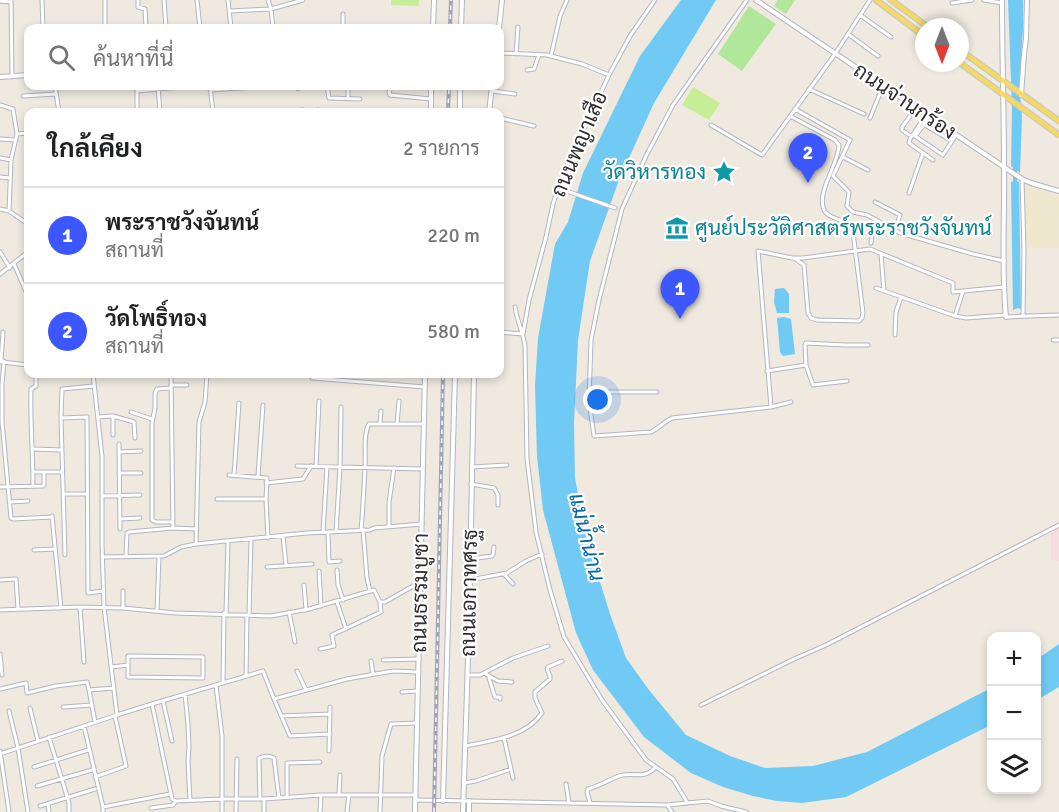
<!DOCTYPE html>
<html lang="th">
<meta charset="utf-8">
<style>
body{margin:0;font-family:Signika,Sarabun,sans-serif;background:#f6f6f6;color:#202124}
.controls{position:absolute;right:18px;bottom:18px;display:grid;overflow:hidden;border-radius:12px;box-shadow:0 3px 9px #0003}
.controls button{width:54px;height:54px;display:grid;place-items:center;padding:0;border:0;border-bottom:2px solid #e0e0e0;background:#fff;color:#202124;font:30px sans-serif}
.compass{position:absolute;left:915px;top:18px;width:54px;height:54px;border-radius:50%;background:#fff;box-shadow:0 3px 9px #0003;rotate:180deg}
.you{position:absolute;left:598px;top:400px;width:21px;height:21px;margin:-15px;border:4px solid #fff;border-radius:50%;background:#1a73e8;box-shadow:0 0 0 9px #1a73e833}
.badge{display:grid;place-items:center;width:39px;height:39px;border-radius:50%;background:#3c57ff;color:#fff;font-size:20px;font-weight:700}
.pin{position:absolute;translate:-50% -50px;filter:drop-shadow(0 2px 3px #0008)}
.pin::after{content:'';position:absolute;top:32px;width:21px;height:18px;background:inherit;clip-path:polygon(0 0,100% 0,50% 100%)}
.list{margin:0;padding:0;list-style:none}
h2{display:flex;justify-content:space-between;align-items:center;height:78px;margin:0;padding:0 24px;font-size:26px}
h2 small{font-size:20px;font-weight:400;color:#757577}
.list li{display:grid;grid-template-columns:39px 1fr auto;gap:18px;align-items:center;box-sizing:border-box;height:96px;padding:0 24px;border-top:2px solid #e0e0e0}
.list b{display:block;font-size:22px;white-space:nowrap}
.list p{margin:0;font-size:20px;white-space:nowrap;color:#757577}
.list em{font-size:20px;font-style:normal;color:#757577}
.icon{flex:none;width:33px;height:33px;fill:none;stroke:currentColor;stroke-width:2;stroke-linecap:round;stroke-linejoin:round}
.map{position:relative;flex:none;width:1059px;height:812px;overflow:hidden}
.search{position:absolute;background:#fff;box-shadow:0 3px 9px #0003;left:24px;top:24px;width:480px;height:66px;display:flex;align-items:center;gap:15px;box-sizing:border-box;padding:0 21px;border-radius:12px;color:#757577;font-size:22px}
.panel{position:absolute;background:#fff;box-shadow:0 3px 9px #0003;left:24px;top:108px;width:480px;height:270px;border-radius:12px}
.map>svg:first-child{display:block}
</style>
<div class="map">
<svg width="1059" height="812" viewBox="0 0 1059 812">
<rect width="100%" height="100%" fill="#efe9e0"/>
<path fill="#f0e7cf" d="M1025 186 1059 195V248L1026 247Z"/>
<path fill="#f5dddd" d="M1059 524V561L1051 560V533Z"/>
<path fill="#b1e79b" d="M778 0H795L786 14 774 6Z
M749 6 776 24 742 71 718 54Z"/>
<path fill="#c5ee96" d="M391 0H419L418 6 391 5Z
M693 87 720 103 709 120 682 105Z"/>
<path fill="#70caf3" d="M681 0H716L654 103 619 180 590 261 578 340 574 423 575 478 586 537 610 614 626 658 649 690 686 735 730 756 765 768 813 766 867 752 991 688V725L846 797 802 803 777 801 753 796 723 787 691 773 644 737 593 670 576 633 543 510 537 456 535 386 538 338 555 244 568 222 583 173 640 56Z
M1008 0H1023V29L1019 86 1022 115 1020 173 1011 166 1012 109Z
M1015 181 1019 182 1021 309 1018 308 1013 310 1011 182Z
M784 288 789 294V313H777L774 302 775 289Z
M784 317 791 319 795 354 783 356 780 352 777 318Z
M1059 644V687L1037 700V659Z"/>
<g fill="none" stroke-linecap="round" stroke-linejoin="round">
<path stroke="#70caf3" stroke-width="4" d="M1015 185V166"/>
<g stroke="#b3b5c1" stroke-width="5">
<path id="street" d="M11 0 12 76
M42 0 43 28
M105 0V28
M138 0V7L145 9 146 28
M164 0 166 28
M197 0 200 28
M228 0 231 28
M268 0 271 9 273 28
M747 0 673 105 647 154 622 209 599 300 591 340 589 401 594 436 651 432C659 428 664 422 672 418L771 407 758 251 792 258H803L870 249 953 283V292L1004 287
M984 0 1002 3
M0 1 11 2
M952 3 972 0
M229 11 271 9 303 0
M860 15 891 37
M343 28V14
M848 34 878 56
M500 53 547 55 582 64 609 75
M516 54 518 27
M551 56 560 16 567 0
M527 70 534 69 539 55
M55 86 59 112
M137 86V112
M158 86 160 112
M210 86 213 112
M327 86 329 98 360 99
M391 87 389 92 390 95 431 99
M298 89V86
M809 89 864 114
M210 90 256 87
M137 91 180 87
M492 91 515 94
M23 96 56 94
M348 99V86
M0 105 13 109 17 134 11 160 9 211 28 224
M795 109 850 140 833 176 849 192 847 206 853 212 867 215 900 233 973 254 1004 261
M318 110V112
M273 112 303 110
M926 115 910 139 909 143 933 160
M790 116 835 140 839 145C839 163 816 192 824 210 829 221 848 217 853 232L863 313 862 318 859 321 817 320 811 318 808 313 804 265 794 258
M930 117 915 136 943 155 956 135
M500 118 534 126
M870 118 883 86
M711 125 762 155 835 54 870 0
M925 125 952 141
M17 134 28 133
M909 135 902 130V127L916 108
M0 139 16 140
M843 157 868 170
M0 158 11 160
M0 177 10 178
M1022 179 1024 251 1023 315
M558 188 615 208
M909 193 923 153
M875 202 900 215 895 231
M0 209 9 211
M871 243 872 231 878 221
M0 252 10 268
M881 254 884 291
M14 264 28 296
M0 274 28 252
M876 288 955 316 966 318 1006 315
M515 307C517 321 523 332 525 346L527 459 536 532 550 590 564 637 602 700 646 760 673 779 687 802
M955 316 963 291
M1006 317 1059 315
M500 332 523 334 529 300 546 237 553 204 563 174 609 75 630 36 655 0
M895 335 896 312 901 297
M1053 340H1059
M4 361 2 384V422L11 518 13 519 52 517
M1 362 3 332
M2 362 28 365
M806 365 813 385 847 381
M767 371 806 365 805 345 806 343 845 345H868
M93 374 102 456V544L104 607 117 715 152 704 172 799 176 801 222 799H264L321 795H416
M171 374 173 528
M207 374 205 402 199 422 196 544 307 533 370 530 374 528 422 524
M312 378 425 387
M171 385H187
M171 388 157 389 155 393V408L152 423V520L156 522H172
M590 392H657
M771 407 791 402
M131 412 152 419
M113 416V435
M98 417 113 416 134 422 135 438
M61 418 87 417 88 593 103 591
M380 424 381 411
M397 424H424
M119 444 120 529
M34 449 62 450
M119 452 141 451
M297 466 423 469
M316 466 319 401
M472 467 507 465
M33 472H62
M119 473H141
M229 475 267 478 266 499 268 538
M234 475 239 403
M258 476 263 405
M266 483 303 479 311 466
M471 484 494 488 498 495V505
M33 486C33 454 30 421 31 389L36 386V374
M0 487 43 486 44 485V472
M63 494H87
M102 496 140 495
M217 499H266
M9 502 28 501
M52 516 61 608
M120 519 140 518
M389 526V502L394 468
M361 530C363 509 364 488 365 467 366 453 363 435 369 424H397L399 401
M363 530 367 578 370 591
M323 532 327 467
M336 532 340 467 341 407
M328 533 329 562 340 561
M283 536 286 565
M34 550 55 549
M65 555 61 418 62 389 94 386
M126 556 127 533 129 532 173 528 197 529
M102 557 164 556 181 547 196 544
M470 559 492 556 493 555 494 547
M267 567 312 564
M337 570 338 585 343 600
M319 571 321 606
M504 574 513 584
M0 580 16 579 18 609
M470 580 507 573 526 561 542 554
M304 585 306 610
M123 591V608
M337 602 346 629
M80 607 84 662
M0 610 80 607 123 608 175 613 271 616 309 609 374 590 380 602H385L420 582
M157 611 159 556
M289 612 295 642
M226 614 228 541
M249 615 251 539
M320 649 334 646 332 635 381 612 380 602
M0 654 2 675
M128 656 203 657V678L128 677Z
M383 660 419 659
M371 661 373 674
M112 667 128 665
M297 671 306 690
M484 673 498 681 512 682
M467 675H480L513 658 548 646
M246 676 247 615
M489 678 495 697H500V699
M223 683 224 613
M216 685 222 736V812
M0 689 26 683 27 693 56 686 87 682 89 690 114 688
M89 690 95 722
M402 692 418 691
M185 694 188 724 189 747 188 761 190 800
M274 699 290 736 330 734
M163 701 172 741
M152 704 263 671 274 699 347 679 393 671 419 672
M701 705 794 659 826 645 1059 525
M63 707 92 705
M30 708 38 741
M9 711 18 748 28 812
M281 716 330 714
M84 726 103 807V812
M49 737 69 803V812
M504 738 513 778
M465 746C491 741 526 737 542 713L535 698V692L550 679V676L547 669 548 667 562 661
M0 751 9 812
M329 751 330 707
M0 754 117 715
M34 767 88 750
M95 777 126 766 115 716
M464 783 476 781 511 769
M566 784 569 803
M37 786 92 770
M339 795 340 775
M287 797V763L320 762
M260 799 259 763V758C264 756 270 756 274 758L279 798
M416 800 667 805 708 801 721 806 746 812
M590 803 587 792 588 789C599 786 609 780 619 776 634 771 642 781 656 767
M48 804 49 812
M667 805 672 812
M40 806 95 789
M103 807 170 794
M151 808 173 805 176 801
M236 812 237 759
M264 812V799
M320 812 321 795
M347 812 349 795
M380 812 382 756 391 724 417 723"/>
</g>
<g stroke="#b3b5c1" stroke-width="6">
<path id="secondary" d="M756 0 1022 179 1031 183 1059 191
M1002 0C1002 55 1004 110 1004 165 1005 216 1001 267 1006 317
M433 28 434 0
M461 28 462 0
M499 28 502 0
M0 77 28 75
M1021 95 1024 54 1026 39 1027 0
M431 112V86
M460 112V86
M489 112 492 86
M443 801 455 374
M415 812 425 374
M463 812 469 630 474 374
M469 812V801"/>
</g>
<g stroke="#c8c8c8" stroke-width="7">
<path id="primary" d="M876 0 924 36
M891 0 928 27
M960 50 1059 121
M960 63 1059 135"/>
</g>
<use href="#street" stroke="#fff" stroke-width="3"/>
<use href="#secondary" stroke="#fff" stroke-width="4"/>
<use href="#primary" stroke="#f6da5d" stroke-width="4.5"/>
<g stroke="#a1a4b8" stroke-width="4">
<path id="rail" d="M450 28 451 0
M448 112 449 86
M434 812 443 374"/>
</g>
<use href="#rail" stroke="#fff" stroke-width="1.5" stroke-dasharray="4.5" stroke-linecap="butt"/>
</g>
<defs>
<g id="sight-bare" transform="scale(1.8)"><path d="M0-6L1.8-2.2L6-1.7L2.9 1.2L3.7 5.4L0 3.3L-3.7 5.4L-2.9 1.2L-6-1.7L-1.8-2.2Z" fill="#0f9aa8" stroke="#fff" stroke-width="2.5" paint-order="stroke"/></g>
<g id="museum-bare" transform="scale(1.8)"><path d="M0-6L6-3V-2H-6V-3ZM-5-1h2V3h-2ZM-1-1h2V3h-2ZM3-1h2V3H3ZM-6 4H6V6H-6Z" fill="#0f9aa8" stroke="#fff" stroke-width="2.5" paint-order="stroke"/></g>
</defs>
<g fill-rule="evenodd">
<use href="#sight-bare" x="724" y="172"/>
<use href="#museum-bare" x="677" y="228"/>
</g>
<g text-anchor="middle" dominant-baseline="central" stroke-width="4.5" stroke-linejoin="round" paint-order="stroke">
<g font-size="21" fill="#2d2d2d" stroke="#fff">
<text transform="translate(905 101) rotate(34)">ถนนจ่านกร้อง</text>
<text transform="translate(579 144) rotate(-67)">ถนนพญาเสือ</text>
<text transform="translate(420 593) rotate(-89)">ถนนธรรมบูชา</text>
<text transform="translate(469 593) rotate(-89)">ถนนเอกาทศรฐ</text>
</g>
<g font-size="21" fill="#0d838f" stroke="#fff" text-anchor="end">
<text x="706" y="172">วัดวิหารทอง</text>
<text x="695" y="228" text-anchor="start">ศูนย์ประวัติศาสตร์พระราชวังจันทน์</text>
</g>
<g font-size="22" font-style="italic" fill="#0968a6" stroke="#fff">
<text transform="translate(587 537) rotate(76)">แม่น้ำน่าน</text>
</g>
</g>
</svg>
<div class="controls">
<button>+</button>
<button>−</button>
<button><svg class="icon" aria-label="layers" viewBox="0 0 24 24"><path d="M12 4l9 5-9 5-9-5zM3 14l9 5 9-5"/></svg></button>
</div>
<svg class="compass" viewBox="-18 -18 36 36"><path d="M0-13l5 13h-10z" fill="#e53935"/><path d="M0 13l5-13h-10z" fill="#757577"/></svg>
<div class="you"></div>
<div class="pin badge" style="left:680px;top:319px">1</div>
<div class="pin badge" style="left:808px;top:183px">2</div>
<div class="search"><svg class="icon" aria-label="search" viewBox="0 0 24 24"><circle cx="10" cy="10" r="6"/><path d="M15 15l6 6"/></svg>ค้นหาที่นี่</div>
<section class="panel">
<h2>ใกล้เคียง<small>2 รายการ</small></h2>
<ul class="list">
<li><span class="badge">1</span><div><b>พระราชวังจันทน์</b><p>สถานที่</p></div><em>220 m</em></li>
<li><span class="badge">2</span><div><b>วัดโพธิ์ทอง</b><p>สถานที่</p></div><em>580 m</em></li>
</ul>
</section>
</div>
